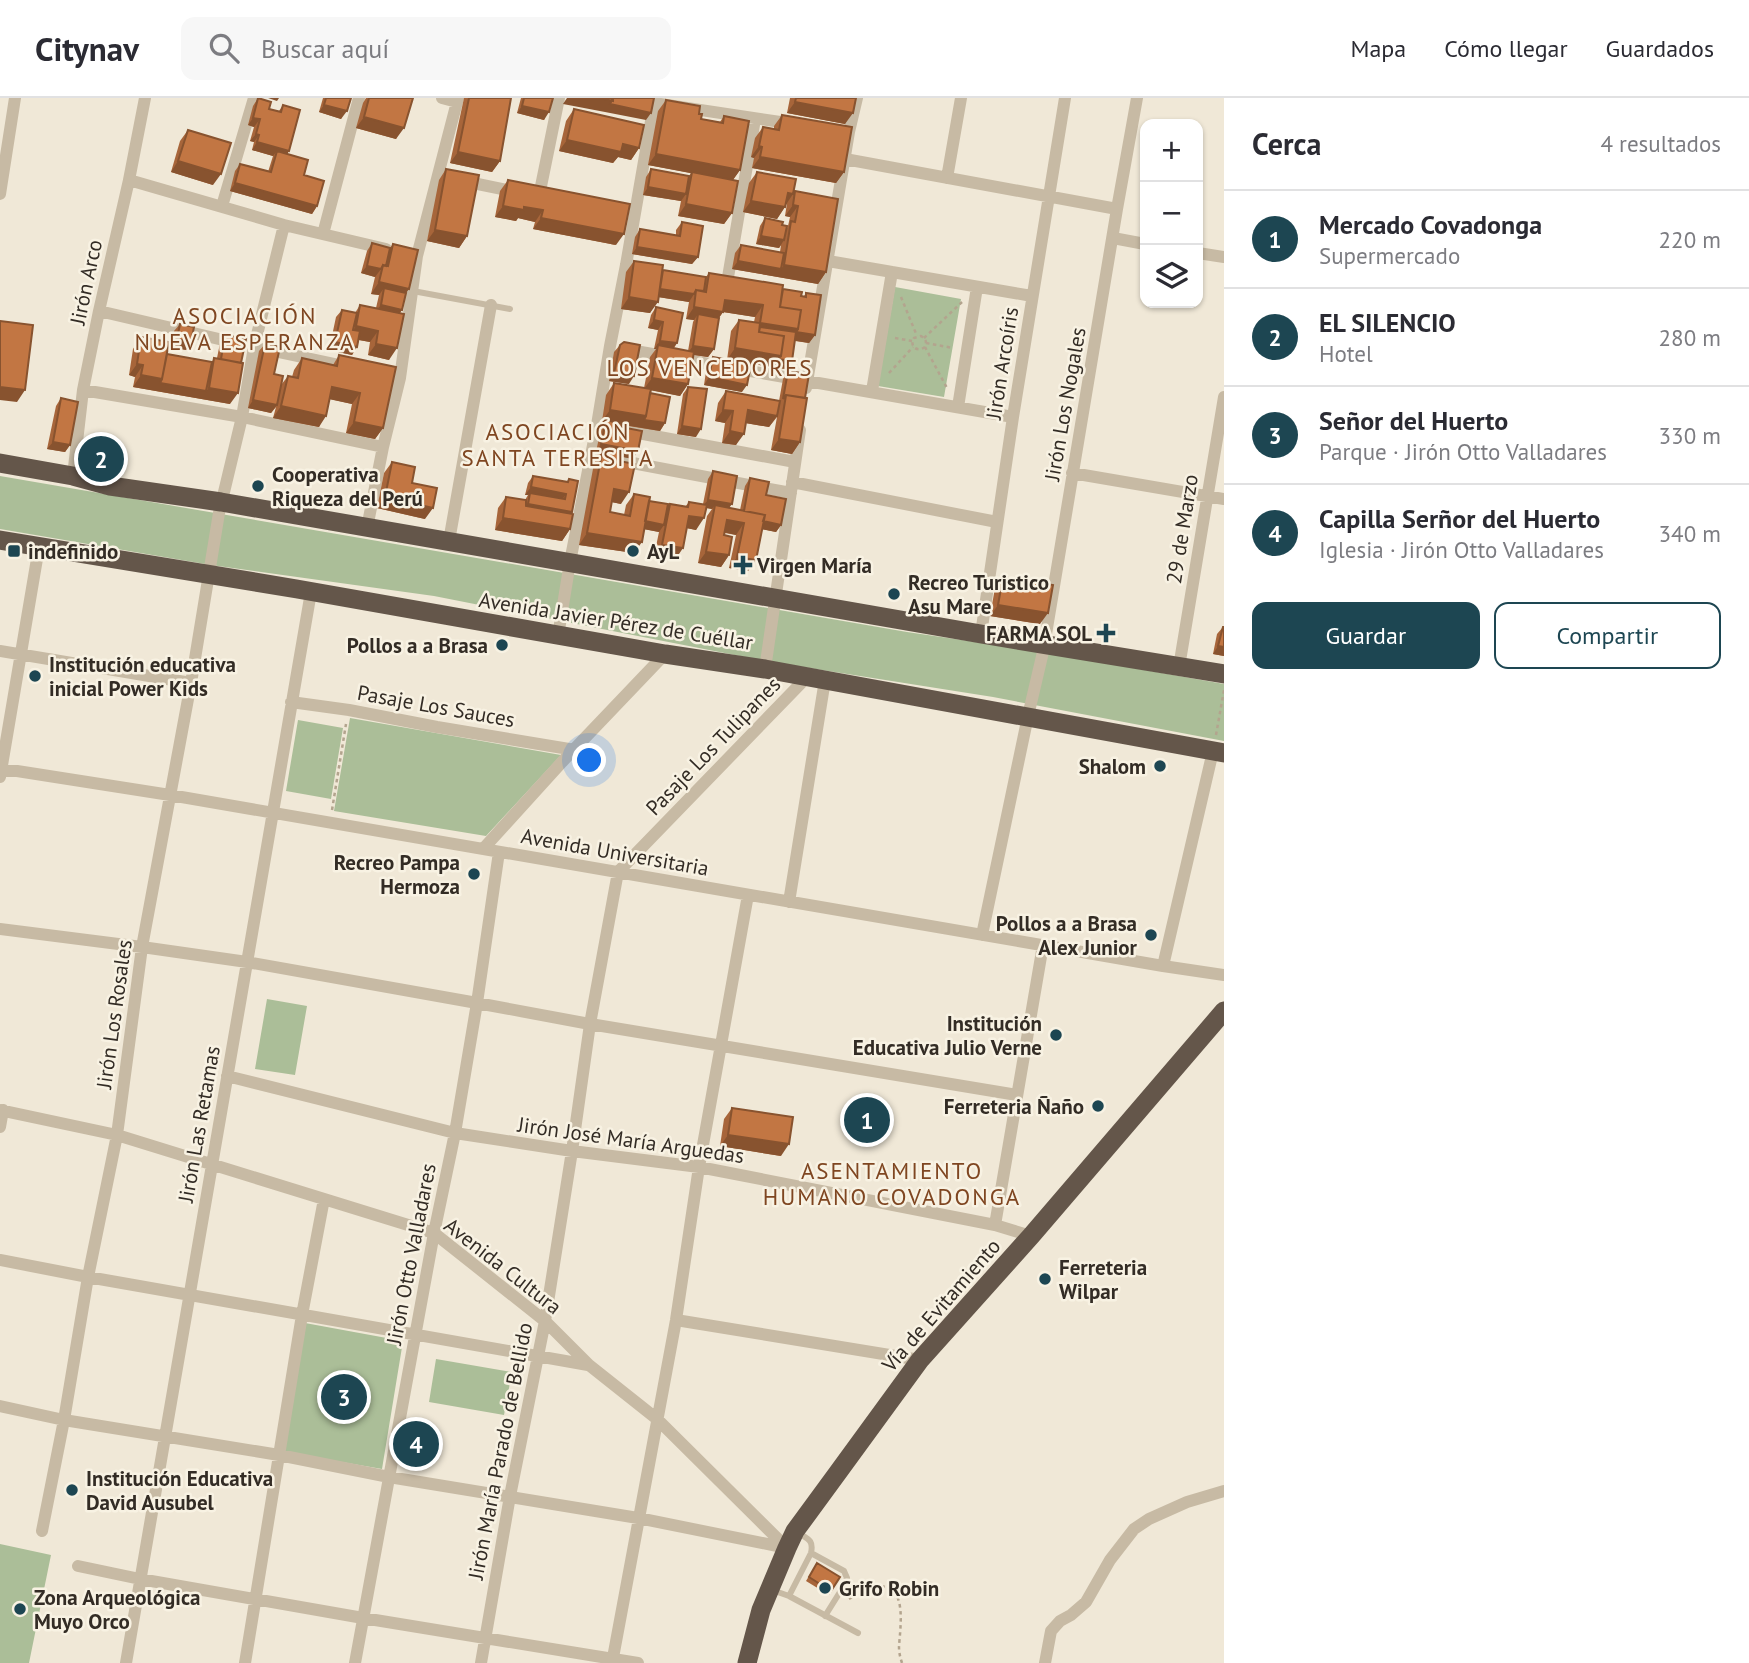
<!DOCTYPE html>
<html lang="es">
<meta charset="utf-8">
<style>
body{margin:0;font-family:"PT Sans",sans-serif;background:#f7f7f7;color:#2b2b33}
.controls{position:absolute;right:21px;top:21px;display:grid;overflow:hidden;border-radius:14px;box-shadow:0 2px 5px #0004}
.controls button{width:63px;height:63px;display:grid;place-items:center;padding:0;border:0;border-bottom:2px solid #e1e1e2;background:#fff;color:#2b2b33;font:35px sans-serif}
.you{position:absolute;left:590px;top:663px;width:24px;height:24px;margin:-18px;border:5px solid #fff;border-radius:50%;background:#1a73e8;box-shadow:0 0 0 10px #1a73e833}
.badge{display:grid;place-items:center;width:46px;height:46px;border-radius:50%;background:#1d4652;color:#fff;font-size:23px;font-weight:700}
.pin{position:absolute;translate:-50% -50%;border:4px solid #fff;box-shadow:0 2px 7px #0006}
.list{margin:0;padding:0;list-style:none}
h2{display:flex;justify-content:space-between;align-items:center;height:91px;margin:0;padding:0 28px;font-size:30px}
h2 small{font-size:23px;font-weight:400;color:#7c7c81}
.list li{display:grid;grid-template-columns:46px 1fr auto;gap:21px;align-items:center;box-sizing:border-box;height:98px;padding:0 28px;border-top:2px solid #e1e1e2}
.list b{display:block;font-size:26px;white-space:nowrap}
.list p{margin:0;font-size:23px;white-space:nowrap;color:#7c7c81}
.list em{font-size:23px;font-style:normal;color:#7c7c81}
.actions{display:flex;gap:14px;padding:21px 28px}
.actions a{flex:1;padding:16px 0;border:2px solid #1d4652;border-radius:14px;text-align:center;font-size:24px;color:#1d4652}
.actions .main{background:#1d4652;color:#fff}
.icon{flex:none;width:38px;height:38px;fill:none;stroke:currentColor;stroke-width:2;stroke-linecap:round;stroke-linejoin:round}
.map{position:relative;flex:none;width:1224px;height:1565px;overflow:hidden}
header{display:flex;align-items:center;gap:42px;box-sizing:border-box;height:98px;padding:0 35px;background:#fff;border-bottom:2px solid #e1e1e2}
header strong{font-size:33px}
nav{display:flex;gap:38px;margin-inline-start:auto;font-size:24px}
.search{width:490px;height:63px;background:#f7f7f7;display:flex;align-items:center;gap:18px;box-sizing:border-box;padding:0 24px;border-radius:14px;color:#7c7c81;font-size:26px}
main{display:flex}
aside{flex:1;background:#fff}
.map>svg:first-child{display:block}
</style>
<header>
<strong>Citynav</strong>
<div class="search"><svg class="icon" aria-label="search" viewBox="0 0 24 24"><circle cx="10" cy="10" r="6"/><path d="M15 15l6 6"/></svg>Buscar aquí</div>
<nav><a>Mapa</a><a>Cómo llegar</a><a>Guardados</a></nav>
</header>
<main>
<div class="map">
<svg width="1224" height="1565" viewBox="0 0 1224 1565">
<rect width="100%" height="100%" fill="#f0e8d7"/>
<path fill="#abbe98" d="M895 189 961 201 944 299 878 288Z
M0 378 907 534 1043 554 1224 586V643L993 599 765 563 434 498 211 467 0 431Z
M350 620 561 657 486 738 334 713Z
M298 622 343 630 331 701 286 693Z
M267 901 307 908 295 977 255 971Z
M305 1225 403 1243 382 1371 284 1354Z
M436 1261 512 1274 504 1317 429 1304Z
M0 1446 51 1457 29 1565H0Z"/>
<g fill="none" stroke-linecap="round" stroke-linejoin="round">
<path stroke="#b3a48e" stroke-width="2.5" stroke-dasharray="3.5 3.5" stroke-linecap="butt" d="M901 199 917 238
M895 240 912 243
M924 240 962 204
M926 245 953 250
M925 249C917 255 909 248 914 240L921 238C926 241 927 244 925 249L947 290
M889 275 913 249
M1216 637 1224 592
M332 712 346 626
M849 1501C857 1497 865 1491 874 1489 909 1482 900 1529 899 1549 899 1554 900 1559 902 1565"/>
<path stroke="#c7baa4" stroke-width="6" d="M413 193 510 211
M811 1455 844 1473 847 1480 845 1486 825 1518
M772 1492 789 1498 858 1535
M789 1498 811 1455C814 1441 807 1441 797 1434"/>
<path stroke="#c7baa4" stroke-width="12" d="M442 0 457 4
M654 5 794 26
M845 61 1117 111
M947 80 961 0
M129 82 284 127 386 151
M463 83 517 94
M0 96 15 0
M539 98 559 0
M222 108 254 0
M323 136 359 0
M1113 140 1145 146
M1198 155 1224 159
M828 163 1032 198
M727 185 755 21
M99 213 236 245
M264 251 349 269
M624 251 1013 319
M806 290 849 34 857 0
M83 292 242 319 383 349
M872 293 892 174
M958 309 977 189
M627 333 795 364
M606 360 791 395
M1072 375 1224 401
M73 378 83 292 99 213 129 82 145 0
M792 384 997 424
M367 430 383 349 400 280 417 158 458 0
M449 443 491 207
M981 536 1013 319 1065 0
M558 538 570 464 597 327 610 248 626 167 655 0
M0 553 191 585
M1179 569 1224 299
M765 571 800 332
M291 604 349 612 437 629 575 652
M0 673H17L170 697 1163 868 1224 877
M0 679 39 449
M483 751 562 664 665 556
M789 804 825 582
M0 831 142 849 247 864 477 905 590 926 1017 997
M982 837 1028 618 1043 554 1117 111 1137 0
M1163 868 1213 653
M227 978 455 1035 572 1053 699 1069 995 1127 1031 1138
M0 1012 117 1037 434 1135 545 1223 589 1267 657 1321 787 1450
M0 1029 3 1012
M995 1127 1043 847
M0 1162 88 1179 588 1267
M676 1222 920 1262
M0 1308 64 1322 279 1357 389 1379 638 1420 787 1450
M42 1433 64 1322 88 1179 117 1037 142 849 191 585 219 415 242 319 254 249 284 127
M78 1468 140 1481 363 1520 638 1565
M126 1565 311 494
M245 1565 302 1217 324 1101
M355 1565 434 1135 455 1035 477 905 499 754
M481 1565 510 1398 545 1223 572 1053 590 926 618 774 807 579
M612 1565 676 1222 699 1069 748 797
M1045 1565 1051 1533 1060 1523 1071 1517 1086 1504 1110 1462 1134 1431 1149 1421 1187 1404 1224 1393"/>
<path stroke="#64564a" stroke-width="19" d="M0 365 73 378 110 388 221 404 981 536 1224 576
M0 442 297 491 665 556 765 571 1224 655
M747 1565 761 1512 787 1450 795 1433 839 1373 920 1262 1031 1138 1224 913"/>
</g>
<path fill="#a7653a" d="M258 0 269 11 279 13 283 7 289 53 287 56 304 77 317 108 312 116 230 93 235 73 240 66 268 74 273 58 252 52 254 44 250 43 254 29 248 27 253 8Z
M323 0H351L341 21 319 14Z
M366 0H413L396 41 356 30 363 5Z
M464 0H511L500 63 492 74 450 65Z
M519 0H553L544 22 517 15 521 0Z
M790 0H856L845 26 787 15Z
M666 2 699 16 701 21 720 24 724 18 740 72 733 82 732 115 724 126 678 118 681 103 643 97 646 79 651 71 689 78 691 75 648 67 658 13Z
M574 11 639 50 631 62 618 59 613 65 559 53 566 23Z
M782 17 844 74 836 85 752 70 754 60 751 59 755 40 763 29 774 31V28Z
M188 32 213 87 171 74 180 43Z
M446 71 467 138 459 150 427 143 439 82Z
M757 74 793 96 777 121 743 114 749 85Z
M508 82 616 147 533 131 535 124 518 120 516 123 495 119 500 93Z
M795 93 826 174 818 186 732 171 735 155 741 147 780 154 781 147 779 150 756 146 760 128 765 120 787 130 788 128 790 119 785 118 787 105Z
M682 124 698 159 692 166 632 156 635 139 640 131 676 137V132Z
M372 145 390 150 393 146 406 195 400 215 389 262 368 257 370 244 359 242 357 249 352 257 329 252 336 219 342 212 355 215 360 207 376 210 379 197 371 196 375 179 361 175 367 153Z
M634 163 663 172 706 179 709 175 782 191 801 198H804L806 195 815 237 809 245 795 243 786 271 735 263 742 294 704 287 707 267 713 259 727 262 731 233 739 222 754 224 755 219 723 214 719 220 714 251 708 259 694 257 688 286 680 298 651 292 650 295 665 325 660 333 622 327 621 329 633 361 620 358 619 363 621 406 612 404 610 414 624 417 626 407 634 396 667 410 670 406 685 409 689 404 703 406 708 381 713 373 729 410 740 412 745 388 750 380 766 397 781 427 776 434 762 431 748 473 729 470 736 437 725 435 724 437 729 457 721 469 698 465 707 418 712 411 706 410 696 432 687 430 675 462 654 458 659 434 644 431 634 455 579 447 595 360 599 354H596L601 330 605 324 602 323 606 297 614 285 644 290 650 259 656 251H654L658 232 648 230 651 217 656 209 677 245 674 250 688 253 693 224 694 222 686 221 689 204 658 199 650 215 621 211 626 174Z
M180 226 191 244 186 252 171 249 174 233Z
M225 237 230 306 133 289 135 279 129 277 133 251 141 239 167 256 212 264 214 260H217L220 245Z
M265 246 274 276 281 287 288 278 292 279 294 272 302 260 333 267 339 257 383 330 375 341 346 335 352 306 330 301 319 329 273 320 276 309 271 315 248 310 259 253Z
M620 247 629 286 609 283 614 254Z
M788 273 805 300 800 344 792 356 771 352 777 319 769 329 745 325 736 347 722 345 725 325 715 323 718 305 726 293 779 303 783 281Z
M688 289 696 339 677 336 683 296Z
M61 300 70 347 65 354 47 351 56 308Z
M392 364 412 385 425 421 377 410 384 375Z
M533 378 567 384 569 381 571 416 570 431 562 443 495 432 498 410 506 399 525 402 528 397H525L528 385Z
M1003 479 1040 526 990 518 995 490Z
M1223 529 1224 558 1213 556 1217 536Z
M732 1010 781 1058 720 1048 724 1021Z
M817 1465 840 1479 829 1497 806 1483Z"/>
<path fill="#88532f" d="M268 0H279L277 3Z
M567 0H600L613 3 605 14 563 6Z
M795 4 853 15 845 26 787 15Z
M610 6 651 15 646 22 605 14Z
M324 7 347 13 341 21 319 14Z
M522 8 549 14 544 22 517 15Z
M364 19 404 30 396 41 356 30Z
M253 20 260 21 254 29 248 27Z
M256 36 259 37 254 44 250 43Z
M567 42 623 46 639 50 631 62 618 59 613 65 559 53Z
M257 44 289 53 284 61 277 53 273 58 252 52Z
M759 48 762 49 754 60 751 59Z
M458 54 500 63 492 74 450 65Z
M656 56 740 72 732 83 648 67Z
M760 59 844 74 836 85 752 70Z
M178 63 221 76 213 87 171 74Z
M235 85 317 108 312 116 230 93Z
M648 89 686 96 681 103 643 97Z
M788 95 793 96 785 108Z
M751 103 785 109 777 121 743 114Z
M686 106 732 115 724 126 678 118Z
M793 107 798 108 790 119 785 118Z
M503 108 524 109 543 112 535 124 518 120 516 123 495 119Z
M541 120 624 136 616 147 533 131Z
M435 132 467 138 459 150 427 143Z
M761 138 784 142 779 150 756 146Z
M637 149 698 159 692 166 632 156Z
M738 163 781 171 784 167 826 174 818 186 732 171Z
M367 168 381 171 375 179 361 175Z
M379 184 409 191 401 202 384 190 379 197 371 196Z
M657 191 694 196 689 204 652 198Z
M629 199 658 204 650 215 621 211Z
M725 202 763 207 755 219 723 214 715 225 698 216 694 222 686 221 694 209Z
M381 207 402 212 397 219 375 214Z
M654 222 663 224 658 232 648 230Z
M760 225 798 231 790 242 757 237Z
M356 228 378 233 370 244 348 240Z
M796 234 815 237 809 245 791 242Z
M177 241 191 244 186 252 171 249Z
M660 243 677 245 671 253 658 247 656 251H654Z
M335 244 357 249 352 257 329 252Z
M376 246 397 250 389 262 368 257Z
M693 248 714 251 708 259 687 256Z
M735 250 781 258 773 269 727 262Z
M778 261 792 263 786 271 773 269Z
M137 266 143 267 135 279 129 277Z
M614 275 634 278 629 286 609 283Z
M141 277 162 281 206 293 209 290 238 295 230 306 133 289Z
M709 279 747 287 742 294 704 287Z
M652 280 688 286 680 298 644 291Z
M0 289 25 292 17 304 0 302Z
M332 289 360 295 352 306 324 300Z
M253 302 277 307 271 315 248 310Z
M281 308 326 318 319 329 273 320Z
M610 312 646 318 665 325 660 333 602 323Z
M723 312 733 313 725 325 715 323Z
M748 312 777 318 769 329 740 324Z
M354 324 383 330 375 341 346 335Z
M682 328 701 331 696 339 677 336Z
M730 333 744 336 736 347 722 345Z
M779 341 800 344 792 356 771 352Z
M53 344 70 347 65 354 47 351Z
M601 346 638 353 633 361 602 355 603 349 599 354H596Z
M531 389 566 396 561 403 530 395 528 397H525Z
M614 391 629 394 621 406 606 403Z
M385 399 433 410 425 421 377 410Z
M708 402 732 406 726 414 715 407 712 411 702 409Z
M528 406 572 414 567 422 522 414Z
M689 418 704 420 696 432 681 429Z
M503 420 570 431 562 443 495 432Z
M727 422 744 425 736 437 719 433Z
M644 423 664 427 659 434 638 430Z
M761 423 781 427 776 434 756 430Z
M587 435 642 444 634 455 579 447Z
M662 447 683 450 675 462 654 458Z
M706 454 729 457 721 469 698 465Z
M737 459 756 462 748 473 729 470Z
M998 507 1048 515 1040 526 990 518Z
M1218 548 1224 549V558L1213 556Z
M728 1037 789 1046 781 1058 720 1048Z"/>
<path fill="#c27643" stroke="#88532f" stroke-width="2" d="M258 0 271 4 269 11 281 14 283 7 300 12 289 53 257 44 259 37 256 36 260 21 253 20Z
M326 0H351L347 13 324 7Z
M369 0H413L404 30 364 19Z
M469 0H511L500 63 458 54Z
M524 0H553L549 14 522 8Z
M600 0H613V3Z
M613 0H654L651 15 610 6Z
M796 0H856L853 15 795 4Z
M666 2 700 8 699 16H702L701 21 723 25 724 18 749 23 740 72 656 56Z
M574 11 644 27 639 50 623 46 621 54 567 42Z
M782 17 852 29 844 74 760 59 762 49 759 48 763 29 779 32Z
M188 32 231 45 221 76 178 63Z
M277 53 308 62 304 77 324 83 317 108 235 85 240 66 271 74Z
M446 71 479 77 467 138 435 132Z
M651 71 689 78 686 96 648 89Z
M692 74 738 83 732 115 686 106Z
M757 74 796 81 793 96 788 95 785 109 751 103Z
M508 82 630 106 624 136 541 120 543 112 524 109V112L503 108Z
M795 93 838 101 826 174 784 167 791 123 795 124 798 108 793 107Z
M765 120 783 124 782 127 787 128 784 142 761 138Z
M682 124 703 128 698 159 637 149 640 131 680 138Z
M372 145 390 150 386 168 383 167 381 171 367 168Z
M393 146 418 152 409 191 379 184 383 167 388 168Z
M741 147 784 155 781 171 738 163Z
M634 163 663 167 658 204 629 199Z
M663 172 706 179 704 193 696 192 694 196 660 191Z
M709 175 783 187 780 209 801 212 798 231 760 225 763 207 725 202 723 214 694 209 696 192 706 194Z
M384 190 406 195 402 212 381 207Z
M783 191 802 194 801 198 806 199V195L821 197 815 237 796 234 798 231 801 212 780 209Z
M360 207 404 216 397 250 376 246 378 233 356 228Z
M656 209 683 215 677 245 660 243 663 224 654 222Z
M342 212 357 215 353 232 360 233 357 249 335 244Z
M698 216 719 220 714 251 693 248Z
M739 222 760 225 759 234 784 238 781 258 735 250Z
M0 223 33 227 25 292 0 289Z
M180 226 194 229 191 244 177 241Z
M760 229 796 234 792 263 778 261 781 258 784 238 759 234Z
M225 237 246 241 241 265 221 261Z
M141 239 169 244 162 281 141 277 143 267 137 266Z
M624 244 640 247 634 278 614 275 620 247Z
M265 246 280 249 274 276 283 278 277 307 253 302Z
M658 247 694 254 688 286 652 280Z
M167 256 212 264 206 293 160 285 162 281Z
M339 257 396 269 383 330 354 324 360 295 332 289 326 318 281 308 288 278 298 280 302 260 337 268Z
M713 259 751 266 747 287 709 279Z
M214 260 243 265 238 295 209 290Z
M788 273 809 276 805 300 786 297 783 301Z
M614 285 651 291 646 318 610 312Z
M688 289 707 291 701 331 682 328Z
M726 293 780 303 777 318 748 312 744 336 730 333 733 313 723 312Z
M650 295 670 299 665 325 644 322 646 318Z
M786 297 807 300 800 344 779 341Z
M61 300 78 304 70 347 53 344Z
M606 322 622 326 621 329 642 333 638 353 601 346Z
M603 349 621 352 619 363 635 366 629 394 614 391 610 414 630 418 634 396 650 399 642 444 587 435Z
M392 364 415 369 412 385 437 390 433 410 385 399Z
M713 373 737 378 732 406 708 402Z
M533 378 568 384 569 381 578 383 572 414 528 406 530 395 565 401 566 396 531 389Z
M750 380 769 384 766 397 786 401 781 427 763 423 765 417 744 413Z
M506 399 526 402V408L573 416 570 431 503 420Z
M649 403 668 406 664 427 645 423Z
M689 404 707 407 704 420 689 418 683 450 662 447 670 406 688 409Z
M715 407 765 417 756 462 737 459 744 425 727 422 724 437 732 439 729 457 706 454Z
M1003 479 1053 487 1048 515 998 507Z
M1223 529H1224V549L1218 548Z
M732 1010 793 1019 789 1046 728 1037Z
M817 1465 840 1479 831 1493 809 1479Z"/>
<g fill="#1d4652" stroke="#f8f2e3" stroke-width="2.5">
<circle cx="258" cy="388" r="7"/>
<rect x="7" y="446" width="14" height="14" rx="3.5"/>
<circle cx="633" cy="453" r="7"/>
<path d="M739.5 456.5h7v7h7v7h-7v7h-7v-7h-7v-7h7z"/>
<circle cx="894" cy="496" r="7"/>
<path d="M1102.5 524.5h7v7h7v7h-7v7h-7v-7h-7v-7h7z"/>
<circle cx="502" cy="547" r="7"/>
<circle cx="35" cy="578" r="7"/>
<circle cx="1160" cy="668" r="7"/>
<circle cx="474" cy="776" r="7"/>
<circle cx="1151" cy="837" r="7"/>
<circle cx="1056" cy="937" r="7"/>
<circle cx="1098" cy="1008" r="7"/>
<circle cx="1045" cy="1181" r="7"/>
<circle cx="72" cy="1392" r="7"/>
<circle cx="825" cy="1490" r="7"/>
<circle cx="20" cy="1511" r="7"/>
</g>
<g text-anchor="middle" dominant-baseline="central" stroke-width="5" stroke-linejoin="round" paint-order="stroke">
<g font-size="21" fill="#332c25" stroke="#f8f2e3">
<text transform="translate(86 184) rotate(-78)">Jirón Arco</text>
<text transform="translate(1002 265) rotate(-81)">Jirón Arcoíris</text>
<text transform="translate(1065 306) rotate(-80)">Jirón Los Nogales</text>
<text transform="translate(1182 431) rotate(-81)">29 de Marzo</text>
<text transform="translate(616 523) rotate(9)">Avenida Javier Pérez de Cuéllar</text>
<text transform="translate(436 608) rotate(10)">Pasaje Los Sauces</text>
<text transform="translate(713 648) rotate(-46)">Pasaje Los Tulipanes</text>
<text transform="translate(615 754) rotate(10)">Avenida Universitaria</text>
<text transform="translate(114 916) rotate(-82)">Jirón Los Rosales</text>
<text transform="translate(199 1026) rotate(-80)">Jirón Las Retamas</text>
<text transform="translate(631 1042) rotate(8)">Jirón José María Arguedas</text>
<text transform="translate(411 1156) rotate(-79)">Jirón Otto Valladares</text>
<text transform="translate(503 1168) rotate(38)">Avenida Cultura</text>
<text transform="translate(941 1207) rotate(-49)">Vía de Evitamiento</text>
<text transform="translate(500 1353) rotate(-79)">Jirón María Parado de Bellido</text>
</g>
<g font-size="21" font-weight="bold" fill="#332c25" stroke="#f8f2e3" text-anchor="start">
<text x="272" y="376">Cooperativa<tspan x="272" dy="24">Riqueza del Perú</tspan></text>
<text x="28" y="453">indefinido</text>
<text x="647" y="453">AyL</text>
<text x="757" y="467">Virgen María</text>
<text x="908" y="484">Recreo Turistico<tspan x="908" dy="24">Asu Mare</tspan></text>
<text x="1092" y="535" text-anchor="end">FARMA SOL</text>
<text x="488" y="547" text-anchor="end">Pollos a a Brasa</text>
<text x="49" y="566">Institución educativa<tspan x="49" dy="24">inicial Power Kids</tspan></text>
<text x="1146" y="668" text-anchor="end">Shalom</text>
<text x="460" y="764" text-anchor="end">Recreo Pampa<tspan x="460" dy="24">Hermoza</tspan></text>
<text x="1137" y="825" text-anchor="end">Pollos a a Brasa<tspan x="1137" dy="24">Alex Junior</tspan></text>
<text x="1042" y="925" text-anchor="end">Institución<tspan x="1042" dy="24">Educativa Julio Verne</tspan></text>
<text x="1084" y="1008" text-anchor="end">Ferreteria Ñaño</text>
<text x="1059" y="1169">Ferreteria<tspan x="1059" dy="24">Wilpar</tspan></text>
<text x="86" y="1380">Institución Educativa<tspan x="86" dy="24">David Ausubel</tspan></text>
<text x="839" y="1490">Grifo Robin</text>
<text x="34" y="1499">Zona Arqueológica<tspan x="34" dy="24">Muyo Orco</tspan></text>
</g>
<g font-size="23" letter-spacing="2" fill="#7f4621" stroke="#f8f2e3">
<text x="245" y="217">ASOCIACIÓN<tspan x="245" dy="26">NUEVA ESPERANZA</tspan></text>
<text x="710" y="269">LOS VENCEDORES</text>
<text x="558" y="333">ASOCIACIÓN<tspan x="558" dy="26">SANTA TERESITA</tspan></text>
<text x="892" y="1072">ASENTAMIENTO<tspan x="892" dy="26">HUMANO COVADONGA</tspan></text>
</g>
</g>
</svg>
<div class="controls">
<button>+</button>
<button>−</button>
<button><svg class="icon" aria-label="layers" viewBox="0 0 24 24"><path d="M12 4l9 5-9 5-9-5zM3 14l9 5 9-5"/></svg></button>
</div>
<div class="you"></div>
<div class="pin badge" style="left:867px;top:1022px">1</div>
<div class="pin badge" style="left:101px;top:361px">2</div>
<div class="pin badge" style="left:344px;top:1299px">3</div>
<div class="pin badge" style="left:416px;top:1346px">4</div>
</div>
<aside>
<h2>Cerca<small>4 resultados</small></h2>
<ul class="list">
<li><span class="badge">1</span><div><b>Mercado Covadonga</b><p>Supermercado</p></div><em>220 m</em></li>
<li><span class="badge">2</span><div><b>EL SILENCIO</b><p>Hotel</p></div><em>280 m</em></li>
<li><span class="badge">3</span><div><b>Señor del Huerto</b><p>Parque · Jirón Otto Valladares</p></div><em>330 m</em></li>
<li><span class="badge">4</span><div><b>Capilla Serñor del Huerto</b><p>Iglesia · Jirón Otto Valladares</p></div><em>340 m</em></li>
</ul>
<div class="actions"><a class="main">Guardar</a><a>Compartir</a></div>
</aside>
</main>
